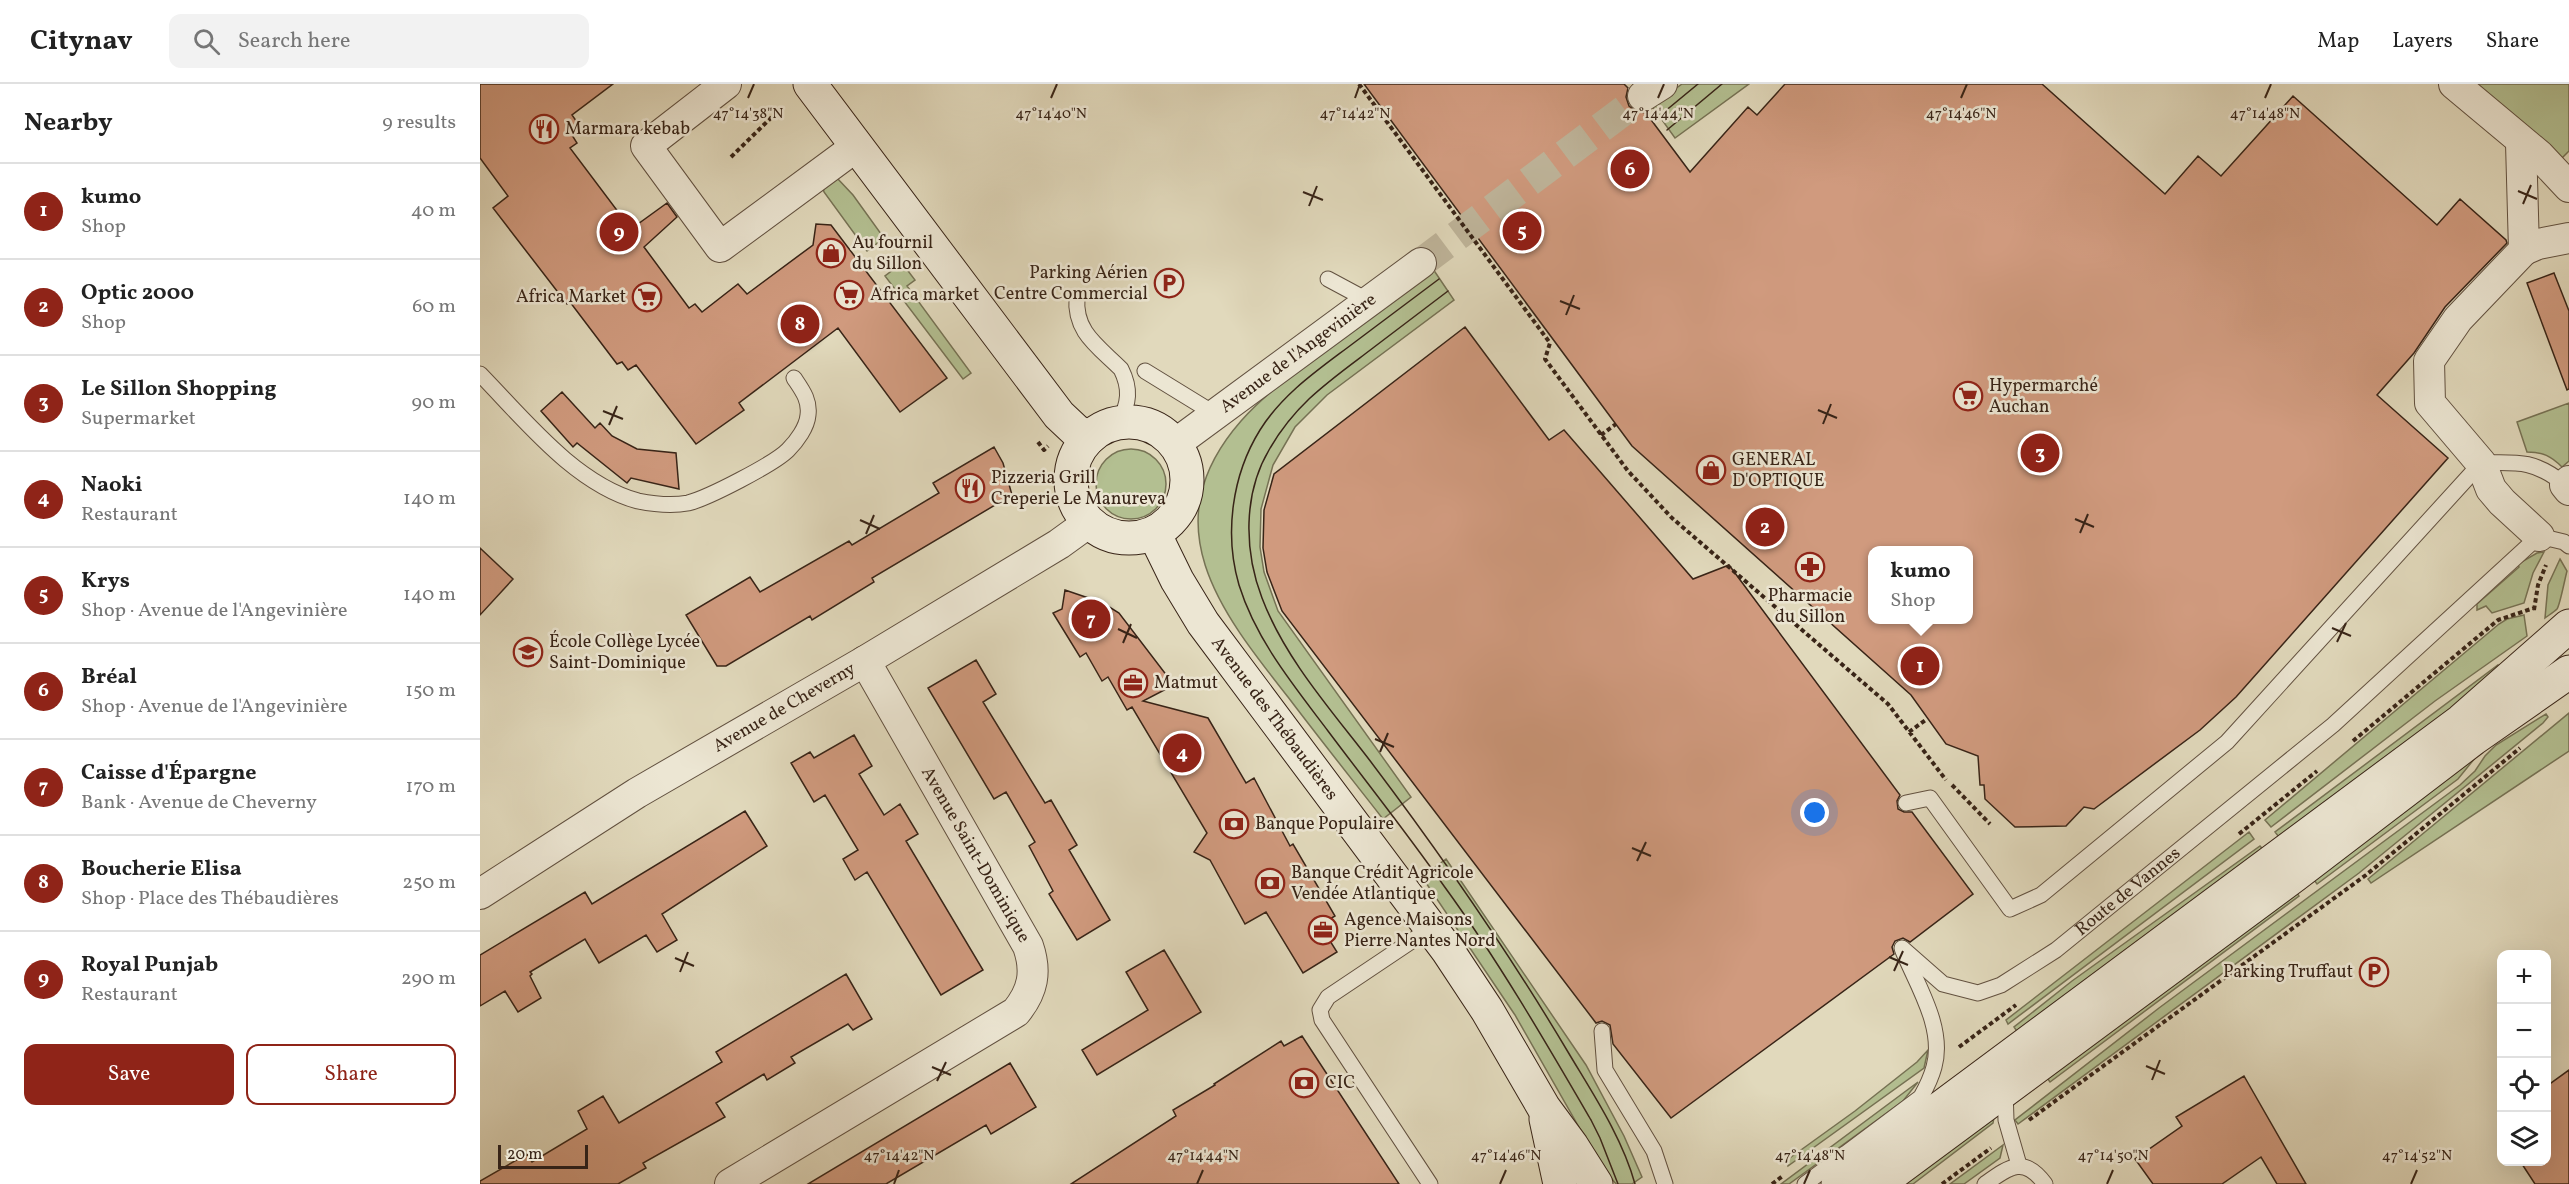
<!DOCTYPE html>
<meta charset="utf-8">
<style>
body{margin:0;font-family:Vollkorn,serif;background:#f2f2f2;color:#222}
.controls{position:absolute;right:18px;bottom:18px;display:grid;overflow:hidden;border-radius:12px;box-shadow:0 6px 24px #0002}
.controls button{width:54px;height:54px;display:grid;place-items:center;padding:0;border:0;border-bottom:2px solid #e0e0e0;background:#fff;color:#222;font:30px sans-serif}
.scale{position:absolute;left:18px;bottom:15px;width:90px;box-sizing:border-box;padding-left:6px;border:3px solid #382417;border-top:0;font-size:16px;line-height:21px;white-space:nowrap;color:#382417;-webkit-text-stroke:4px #ece6d3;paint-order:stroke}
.you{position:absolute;left:1335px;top:729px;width:21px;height:21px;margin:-15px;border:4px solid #fff;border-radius:50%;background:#1a73e8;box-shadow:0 0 0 9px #1a73e833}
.badge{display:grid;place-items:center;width:39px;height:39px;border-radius:50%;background:#8f2418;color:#fff;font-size:20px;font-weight:700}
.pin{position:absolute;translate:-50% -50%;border:3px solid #fff;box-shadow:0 2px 6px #0006}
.popup{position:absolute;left:1388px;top:462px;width:105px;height:78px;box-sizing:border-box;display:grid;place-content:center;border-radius:12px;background:#fff;filter:drop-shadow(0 2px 4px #0005);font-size:20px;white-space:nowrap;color:#767676}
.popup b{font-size:22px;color:#222}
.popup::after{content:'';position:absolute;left:50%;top:100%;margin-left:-12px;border:12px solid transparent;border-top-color:#fff}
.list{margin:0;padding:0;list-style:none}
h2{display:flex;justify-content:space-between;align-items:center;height:78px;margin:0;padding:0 24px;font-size:26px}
h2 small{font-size:20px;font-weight:400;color:#767676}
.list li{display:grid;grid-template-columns:39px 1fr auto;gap:18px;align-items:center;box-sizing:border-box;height:96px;padding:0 24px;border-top:2px solid #e0e0e0}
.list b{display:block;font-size:22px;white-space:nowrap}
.list p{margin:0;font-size:20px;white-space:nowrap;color:#767676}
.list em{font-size:20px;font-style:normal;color:#767676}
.actions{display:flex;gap:12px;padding:18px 24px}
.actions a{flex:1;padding:14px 0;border:2px solid #8f2418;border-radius:12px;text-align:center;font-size:21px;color:#8f2418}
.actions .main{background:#8f2418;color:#fff}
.icon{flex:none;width:33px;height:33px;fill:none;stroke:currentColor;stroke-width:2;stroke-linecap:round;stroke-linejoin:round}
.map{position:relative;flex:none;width:2089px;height:1100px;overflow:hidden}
header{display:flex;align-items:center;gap:36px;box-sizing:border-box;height:84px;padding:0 30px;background:#fff;border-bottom:2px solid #e0e0e0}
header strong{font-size:28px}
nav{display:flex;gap:33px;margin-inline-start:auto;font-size:21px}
.search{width:420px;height:54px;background:#f2f2f2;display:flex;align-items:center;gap:15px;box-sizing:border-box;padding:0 21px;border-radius:12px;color:#767676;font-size:22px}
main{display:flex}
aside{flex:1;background:#fff}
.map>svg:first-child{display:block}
</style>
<header>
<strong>Citynav</strong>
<div class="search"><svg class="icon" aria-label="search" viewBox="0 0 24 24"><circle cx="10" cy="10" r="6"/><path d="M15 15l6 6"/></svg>Search here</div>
<nav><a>Map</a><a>Layers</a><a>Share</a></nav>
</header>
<main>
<aside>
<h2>Nearby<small>9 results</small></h2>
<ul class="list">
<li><span class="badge">1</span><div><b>kumo</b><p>Shop</p></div><em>40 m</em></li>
<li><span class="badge">2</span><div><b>Optic 2000</b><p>Shop</p></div><em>60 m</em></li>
<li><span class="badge">3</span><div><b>Le Sillon Shopping</b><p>Supermarket</p></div><em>90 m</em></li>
<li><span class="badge">4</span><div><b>Naoki</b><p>Restaurant</p></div><em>140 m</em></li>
<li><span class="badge">5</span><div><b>Krys</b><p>Shop · Avenue de l'Angevinière</p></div><em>140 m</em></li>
<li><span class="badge">6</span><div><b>Bréal</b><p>Shop · Avenue de l'Angevinière</p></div><em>150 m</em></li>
<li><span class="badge">7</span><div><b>Caisse d'Épargne</b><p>Bank · Avenue de Cheverny</p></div><em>170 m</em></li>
<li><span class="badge">8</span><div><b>Boucherie Elisa</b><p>Shop · Place des Thébaudières</p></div><em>250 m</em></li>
<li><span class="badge">9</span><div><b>Royal Punjab</b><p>Restaurant</p></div><em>290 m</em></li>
</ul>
<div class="actions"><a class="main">Save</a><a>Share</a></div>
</aside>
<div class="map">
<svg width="2089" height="1100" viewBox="0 0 2089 1100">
<rect width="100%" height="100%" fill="#e1d9bc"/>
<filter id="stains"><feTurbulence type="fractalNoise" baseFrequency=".00333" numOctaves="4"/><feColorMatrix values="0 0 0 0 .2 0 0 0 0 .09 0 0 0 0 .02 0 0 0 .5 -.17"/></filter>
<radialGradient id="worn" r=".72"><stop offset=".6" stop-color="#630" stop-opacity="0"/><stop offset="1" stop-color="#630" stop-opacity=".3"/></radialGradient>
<path fill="#b3bf91" stroke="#767254" stroke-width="1.5" d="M1202 0H1269L1195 54 1172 22Z
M1997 0H2089V67L2082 74Z
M357 94 373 111 404 154 387 167 344 108 343 104Z
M422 179 435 196 427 202 491 289 483 295 405 192Z
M953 185 974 216 847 311 815 343 793 381 781 425 780 463 784 488 798 527 931 713 903 735C871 694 839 654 808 613 740 527 671 440 761 337 786 309 817 287 847 264 882 238 917 212 953 185Z
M2089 319V377L2082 383C2071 372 2063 368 2047 368L2037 338Z
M616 400a35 35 0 1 1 70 0a35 35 0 1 1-70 0Z
M2064 468 2053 489 2044 519 2012 529 2006 522 1997 526V520L2039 483 2038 480 2057 469Z
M2080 475 2087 487C2085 494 2080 521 2077 525 2074 528 2069 531 2065 534L2068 501Z
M2044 531 2047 552 1955 617 1791 743 1785 736 2019 540 2027 535Z
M2018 581 2022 589 1802 757 1795 748Z
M2089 629V667L1891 799 1888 795Z
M2066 630 2068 633 2063 639 1879 789 1538 1040 1535 1036 1679 924 1980 701 1995 687 2005 672 2016 661Z
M1993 668 1995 674 1978 695 1837 800 1828 788Z
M1769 748 1774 755 1528 940 1526 936Z
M1780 762 1787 770 1542 955 1534 943 1592 897Z
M966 775 1106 981 1144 1052 1162 1093 1152 1100H1136L1120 1080 1035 931 942 793Z
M1813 803 1819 812 1570 998 1562 987Z
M1448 966 1444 984 1308 1082 1307 1076 1375 1027 1437 978Z
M1438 998 1423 1017 1309 1100H1301Z
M1515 1027 1513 1039 1433 1100H1409Z
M1523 1061 1520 1074 1484 1100H1470Z"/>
<path fill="#d09a7e" stroke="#382417" stroke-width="1.5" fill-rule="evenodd" d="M0 0H133L92 31 99 41 90 48 97 59 90 64 151 145 187 119 197 133 164 163 209 224 215 220 222 228 258 200 267 210 333 161 336 140 351 141 467 294 420 328 358 244 259 319 264 326 216 360 156 281 148 286 142 278 137 280 90 218 87 220 13 124 28 112 0 74Z
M884 0H1144L1148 4 1146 13 1149 22 1156 27 1166 29 1210 88 1268 23 1277 31 1305 0H1562L1685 110 1718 72 1741 92 1813 12 1957 141 1980 115 2026 156 2027 159 1965 223 1934 269 1897 311 1968 374 1756 613 1720 646 1614 725 1604 723 1586 742 1535 743 1505 715 1504 701H1500L1498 672 1466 660 1431 611 1152 362ZM1392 466H1488V536H1392Z
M2074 189 2089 227V305L2087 306 2047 199Z
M985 243 1069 356 1084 346 1213 495 1249 481 1420 711 1417 717 1418 725 1424 728H1432L1493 810 1430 858 1423 854 1415 857 1412 863 1414 870 1191 1034 1133 960 1130 941 1122 937 1116 939 802 527 787 488 783 464 784 426 794 390Z
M82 308 115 344 120 339 132 352 157 365 196 369 199 405 151 394 147 399 97 359 93 363 61 327Z
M514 363 523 379 532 411 392 494 394 498 332 536 330 532 246 582H237L206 531 270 493 280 508 369 457 372 461 459 409 453 399Z
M0 464 33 495 0 531Z
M585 506 623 519 639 529 694 601 663 617 728 634 766 699 774 694 810 762 813 760 855 832 840 841 857 868 823 889 786 828 765 840 730 776 714 768 727 749 652 623 647 626 628 593 622 597 606 569 600 573 573 529 582 525Z
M496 576 516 610 503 618 565 719 571 716 597 761 589 766 630 836 597 856 569 810 573 807 549 762 555 758 526 708 514 715 448 604Z
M374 651 392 682 379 690 404 731 420 720 438 750 426 757 503 886 461 911 387 788 375 796 363 775 378 766 345 711 334 718 311 679 330 668 334 674Z
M265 727 287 762 182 830 197 856 177 868 166 851 119 879 105 855 50 888 52 890 50 892 61 914 38 928 25 907 0 922V871L105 808 112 820Z
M684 866 721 928 617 991 602 966 668 926 646 888Z
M366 890 392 935 373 946 368 940 311 973 315 979 287 996 284 990 236 1019 245 1033 163 1079 166 1084 138 1100H0V1097L47 1070 52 1078 107 1045 98 1027 123 1012 139 1039 242 978 236 968Z
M822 952 919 1100H591L696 1032 693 1026 735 1001 734 1000 801 957 804 962Z
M530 979 556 1023 511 1050 506 1041 406 1100H328Z
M2089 986V1100H2055L2040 1077H2067V1002Z
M1764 992 1826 1100H1797L1781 1073 1742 1100H1673L1655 1075 1702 1042 1696 1033Z"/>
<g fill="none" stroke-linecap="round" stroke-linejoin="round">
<path stroke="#bfb59b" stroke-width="30" stroke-dasharray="30 15" stroke-linecap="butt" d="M941 179 1163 12"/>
<g stroke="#625140" stroke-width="17">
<g id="lane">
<path d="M848 195 889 217"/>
<path d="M597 213C594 248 618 262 641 285 651 305 649 319 639 339"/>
<path d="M665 287 735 330"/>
<path d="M0 290C44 335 95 400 158 417 173 420 193 422 208 419 228 414 294 380 308 366 317 357 327 343 328 331 330 316 322 306 314 294"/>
<path d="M1426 719 1450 714 1530 825 1561 811 1747 658 2001 379C2037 378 2056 376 2085 401"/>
<path id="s1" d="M1422 864 1463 900 1498 909 1521 901 1576 866 1853 641 2059 452 2084 458 2089 462"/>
<path d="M1122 947 1125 986 1174 1067 1185 1100"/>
<path d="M1525 1005 1526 1036 1539 1081"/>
<path d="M950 1100 842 936 840 926 848 913 951 844"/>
<path d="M1325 1100 1441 1013C1446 1004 1451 994 1454 983 1465 944 1437 901 1423 867"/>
<path d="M1505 1100C1529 1083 1544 1071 1565 1100"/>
</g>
</g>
<g stroke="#625140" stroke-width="32">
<g id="street">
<path d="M246 0 166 62 240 163 377 62"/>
<path d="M1974 0 2059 71 2089 103"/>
<path d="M1163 12 1182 0"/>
<path d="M2041 59 2044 166 1978 235 1949 277 1950 319 2001 379 2011 405 2022 418 2059 452"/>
<path d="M2044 166 2058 160 2089 154"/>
<path id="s2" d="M695 360 941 179"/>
<path d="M2089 397 2085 401 2089 406"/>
<path id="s3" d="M0 810 157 709 385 577 579 460 608 439"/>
<path d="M250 1100 536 928C553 907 557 888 548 862L385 577"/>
</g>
</g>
<g stroke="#382417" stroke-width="35">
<g id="secondary">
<path d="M330 0 579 331 596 347 609 354"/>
<circle cx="649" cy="396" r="58"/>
<path id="s4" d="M674 449 697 496 723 539 968 867 1007 926 1064 1024 1092 1062 1116 1100"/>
<path d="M1066 1035 1080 1100"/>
<path d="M1358 1100 1981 637 2089 542"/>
<path d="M1398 1100 1815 791 1993 655 2089 588"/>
</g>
</g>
<path stroke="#382417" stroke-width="4" stroke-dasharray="4.5 3" stroke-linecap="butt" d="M879 0 1070 259 1065 275 1148 387 1192 434 1408 620 1466 696
M251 73 301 24
M1121 351 1136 340
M558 358 564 366 568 362
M2054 526 2058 501 2066 481
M1429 648 1447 635
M1873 657 2018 536 2054 524
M1472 701 1510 740
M1759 750 1837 687
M1479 963 1536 921
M1549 1036 1886 791 2040 664
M1292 1100 1304 1091
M1462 1100 1511 1064"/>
<use href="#lane" stroke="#ece6d3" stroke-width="15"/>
<use href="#street" stroke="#ece6d3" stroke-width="30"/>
<use href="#secondary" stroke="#ece6d3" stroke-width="33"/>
<path stroke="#382417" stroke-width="1.5" d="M1178 33 1218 0
M1187 46 1242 0
M959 195C928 218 898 241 867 264 835 288 802 311 780 346 752 391 744 450 759 501 776 556 814 602 848 647 887 699 927 749 964 802 1018 876 1065 957 1111 1036L1120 1054 1138 1100
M968 207C940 228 913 249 885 270 845 300 814 322 789 366 763 410 764 467 782 514 805 575 852 627 891 678 962 772 1028 867 1088 968 1113 1010 1142 1053 1155 1100"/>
</g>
<path fill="none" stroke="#382417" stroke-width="2" d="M268 14 274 0M571 14 577 0M875 14 880 0M1178 14 1184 0M1481 14 1487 0M1785 14 1791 0M2038 107 2057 115M823 108 843 116M2043 120 2051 101M829 122 837 102M1080 217 1100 225M1086 231 1094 211M1338 326 1357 334M123 327 143 335M1343 340 1351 320M129 341 137 322M1595 435 1614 443M380 436 400 445M1600 449 1608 430M386 450 394 431M1852 544 1871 552M638 545 657 554M1857 558 1866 539M643 559 651 540M895 655 914 663M900 668 908 649M1152 764 1171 772M1157 777 1166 758M1409 873 1428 881M195 874 214 882M1414 887 1423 867M200 888 208 868M1666 982 1685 990M452 983 471 991M1672 996 1680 976M457 997 466 978M414 1100 419 1086M717 1100 723 1086M1020 1100 1026 1086M1324 1100 1330 1086M1627 1100 1633 1086M1931 1100 1937 1086"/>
<defs>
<g id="restaurant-ring" transform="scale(1.5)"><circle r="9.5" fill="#ece6d3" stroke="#8f2418" stroke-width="1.5"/><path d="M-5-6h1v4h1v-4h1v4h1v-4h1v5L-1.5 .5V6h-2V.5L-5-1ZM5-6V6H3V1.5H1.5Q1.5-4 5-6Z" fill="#8f2418"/></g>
<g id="shop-ring" transform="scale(1.5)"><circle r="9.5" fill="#ece6d3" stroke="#8f2418" stroke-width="1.5"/><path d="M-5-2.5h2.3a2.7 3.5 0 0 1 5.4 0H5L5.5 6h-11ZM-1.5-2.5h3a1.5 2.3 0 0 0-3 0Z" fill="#8f2418"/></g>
<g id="parking-ring" transform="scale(1.5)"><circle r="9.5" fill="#ece6d3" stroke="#8f2418" stroke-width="1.5"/><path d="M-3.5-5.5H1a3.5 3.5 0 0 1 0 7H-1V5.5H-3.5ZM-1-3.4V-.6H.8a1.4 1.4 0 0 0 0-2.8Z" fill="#8f2418"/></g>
<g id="supermarket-ring" transform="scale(1.5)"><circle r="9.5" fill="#ece6d3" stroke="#8f2418" stroke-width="1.5"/><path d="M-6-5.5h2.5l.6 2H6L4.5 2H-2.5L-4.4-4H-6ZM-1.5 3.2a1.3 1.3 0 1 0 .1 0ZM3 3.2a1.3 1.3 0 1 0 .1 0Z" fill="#8f2418"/></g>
<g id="pharmacy-ring" transform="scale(1.5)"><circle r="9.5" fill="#ece6d3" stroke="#8f2418" stroke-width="1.5"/><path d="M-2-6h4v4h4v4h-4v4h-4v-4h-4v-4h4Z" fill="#8f2418"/></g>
<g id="school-ring" transform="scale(1.5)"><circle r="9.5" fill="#ece6d3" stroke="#8f2418" stroke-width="1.5"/><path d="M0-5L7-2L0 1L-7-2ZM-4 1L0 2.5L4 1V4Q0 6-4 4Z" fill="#8f2418"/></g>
<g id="office-ring" transform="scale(1.5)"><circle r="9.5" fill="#ece6d3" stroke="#8f2418" stroke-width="1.5"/><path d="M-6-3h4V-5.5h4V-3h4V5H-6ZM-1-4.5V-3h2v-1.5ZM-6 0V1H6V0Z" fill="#8f2418"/></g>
<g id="bank-ring" transform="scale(1.5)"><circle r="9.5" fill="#ece6d3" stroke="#8f2418" stroke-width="1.5"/><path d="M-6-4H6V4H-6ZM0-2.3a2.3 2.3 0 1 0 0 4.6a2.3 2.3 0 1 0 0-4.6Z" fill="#8f2418"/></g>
</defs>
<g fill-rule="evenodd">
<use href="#restaurant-ring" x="64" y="45"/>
<use href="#shop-ring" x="351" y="169"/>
<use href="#parking-ring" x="689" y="199"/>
<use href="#supermarket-ring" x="369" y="211"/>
<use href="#supermarket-ring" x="167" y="213"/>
<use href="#supermarket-ring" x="1488" y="312"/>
<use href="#shop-ring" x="1231" y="386"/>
<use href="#restaurant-ring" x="490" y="404"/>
<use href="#pharmacy-ring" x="1330" y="483"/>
<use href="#school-ring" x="48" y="568"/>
<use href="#office-ring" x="653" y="599"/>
<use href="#bank-ring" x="754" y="740"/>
<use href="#bank-ring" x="790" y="799"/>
<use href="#office-ring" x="843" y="846"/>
<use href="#parking-ring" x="1894" y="888"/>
<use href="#bank-ring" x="824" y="999"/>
</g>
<g text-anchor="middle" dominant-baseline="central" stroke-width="5" stroke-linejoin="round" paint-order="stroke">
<g font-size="18" fill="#382417" stroke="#ece6d3" text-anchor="start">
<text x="85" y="45">Marmara kebab</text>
<text x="372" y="159">Au fournil<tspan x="372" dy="21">du Sillon</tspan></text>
<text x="668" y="189" text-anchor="end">Parking Aérien<tspan x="668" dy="21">Centre Commercial</tspan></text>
<text x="390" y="211">Africa market</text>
<text x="146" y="213" text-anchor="end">Africa Market</text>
<text x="1509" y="302">Hypermarché<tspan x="1509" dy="21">Auchan</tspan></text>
<text x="1252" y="376">GENERAL<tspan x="1252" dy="21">D'OPTIQUE</tspan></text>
<text x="511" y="394">Pizzeria Grill<tspan x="511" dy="21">Creperie Le Manureva</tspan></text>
<text x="1330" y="512" text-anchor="middle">Pharmacie<tspan x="1330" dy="21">du Sillon</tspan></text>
<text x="69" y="558">École Collège Lycée<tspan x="69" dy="21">Saint-Dominique</tspan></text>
<text x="674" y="599">Matmut</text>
<text x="775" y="740">Banque Populaire</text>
<text x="811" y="789">Banque Crédit Agricole<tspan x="811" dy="21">Vendée Atlantique</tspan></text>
<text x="864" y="836">Agence Maisons<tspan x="864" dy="21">Pierre Nantes Nord</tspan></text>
<text x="1873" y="888" text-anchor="end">Parking Truffaut</text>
<text x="845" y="999">CIC</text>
</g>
<g font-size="18" fill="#382417" stroke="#ece6d3">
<text stroke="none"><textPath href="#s2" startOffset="153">Avenue de l'Angevinière</textPath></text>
<text stroke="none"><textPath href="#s3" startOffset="357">Avenue de Cheverny</textPath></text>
<text stroke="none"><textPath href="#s4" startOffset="222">Avenue des Thébaudières</textPath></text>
<text transform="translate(495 771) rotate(60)">Avenue Saint-Dominique</text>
<text stroke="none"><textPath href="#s1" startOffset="273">Route de Vannes</textPath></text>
</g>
</g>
<g font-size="15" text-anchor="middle" fill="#382417" stroke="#ece6d3" stroke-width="5" stroke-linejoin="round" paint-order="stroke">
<text x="268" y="34">47°14'38"N</text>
<text x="571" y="34">47°14'40"N</text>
<text x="875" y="34">47°14'42"N</text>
<text x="1178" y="34">47°14'44"N</text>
<text x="1481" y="34">47°14'46"N</text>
<text x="1785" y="34">47°14'48"N</text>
<text x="419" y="1076">47°14'42"N</text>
<text x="723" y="1076">47°14'44"N</text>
<text x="1026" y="1076">47°14'46"N</text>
<text x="1330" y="1076">47°14'48"N</text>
<text x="1633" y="1076">47°14'50"N</text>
<text x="1937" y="1076">47°14'52"N</text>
</g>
<rect width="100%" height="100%" filter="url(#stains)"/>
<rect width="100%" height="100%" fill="url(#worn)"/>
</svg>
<div class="controls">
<button>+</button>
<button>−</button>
<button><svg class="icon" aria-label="locate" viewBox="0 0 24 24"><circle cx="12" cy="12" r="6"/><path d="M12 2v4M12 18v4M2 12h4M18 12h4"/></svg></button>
<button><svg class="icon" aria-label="layers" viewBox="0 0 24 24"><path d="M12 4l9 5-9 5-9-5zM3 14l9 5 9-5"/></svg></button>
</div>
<div class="scale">20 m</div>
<div class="you"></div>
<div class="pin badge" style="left:1440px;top:582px">1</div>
<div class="popup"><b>kumo</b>Shop</div>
<div class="pin badge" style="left:1285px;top:443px">2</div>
<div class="pin badge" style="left:1560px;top:369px">3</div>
<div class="pin badge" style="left:702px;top:669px">4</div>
<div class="pin badge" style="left:1042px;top:147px">5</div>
<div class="pin badge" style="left:1150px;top:85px">6</div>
<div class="pin badge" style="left:611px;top:535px">7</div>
<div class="pin badge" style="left:320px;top:240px">8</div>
<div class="pin badge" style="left:139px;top:148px">9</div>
</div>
</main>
